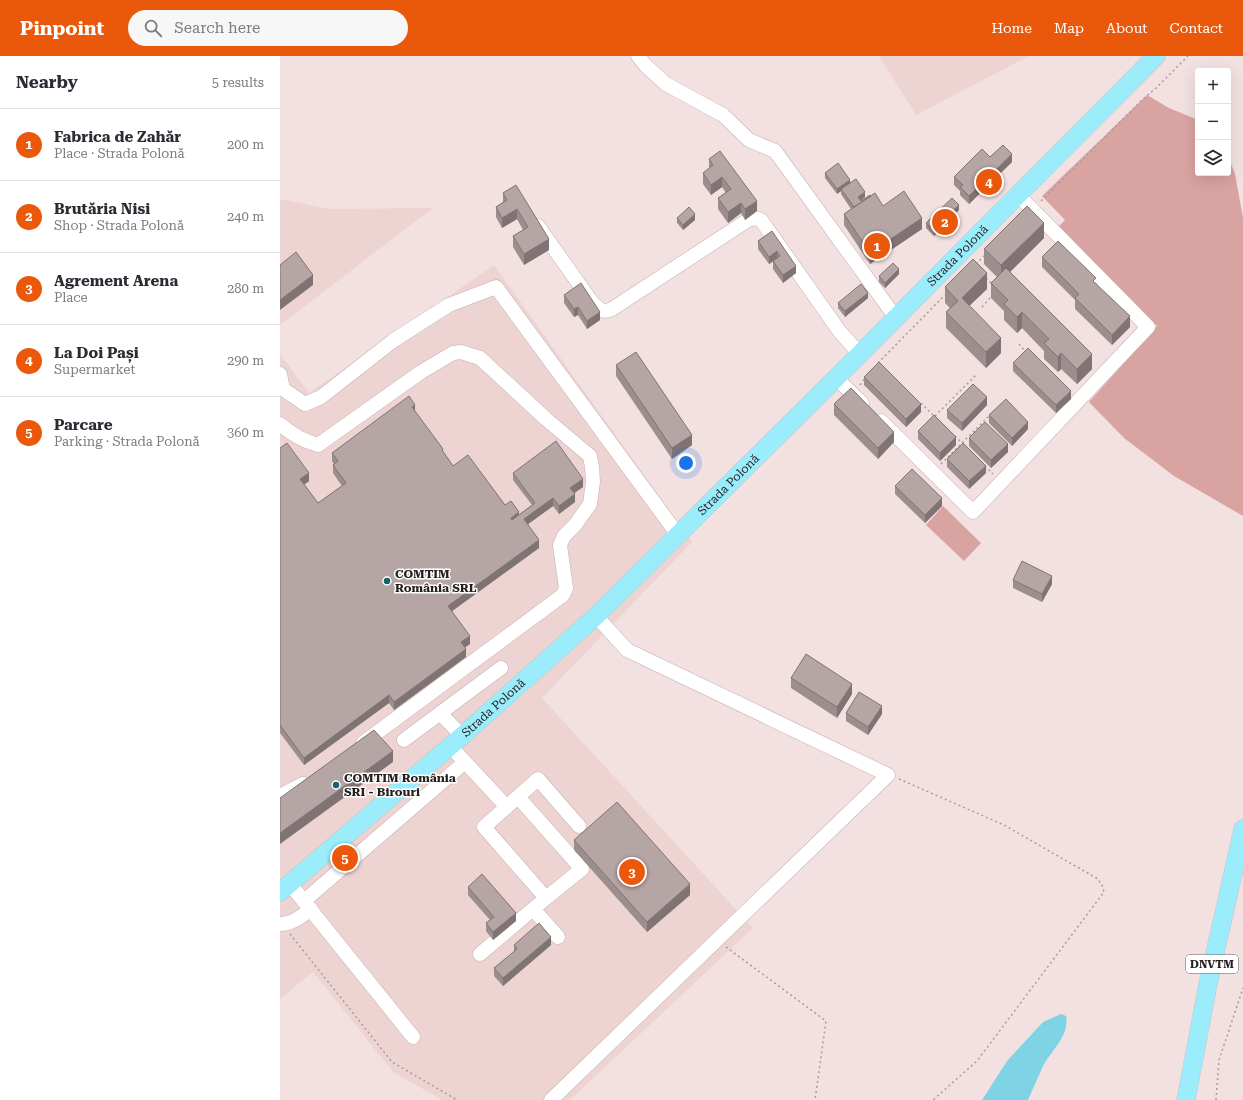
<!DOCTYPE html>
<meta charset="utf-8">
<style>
body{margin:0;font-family:"Roboto Serif",serif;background:#f7f7f7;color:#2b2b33}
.controls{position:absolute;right:12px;top:12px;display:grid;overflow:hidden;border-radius:4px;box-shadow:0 4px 16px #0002}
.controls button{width:36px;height:36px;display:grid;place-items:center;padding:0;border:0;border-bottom:1px solid #e1e1e2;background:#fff;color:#2b2b33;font:20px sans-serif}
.you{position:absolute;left:406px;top:407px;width:14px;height:14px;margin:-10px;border:3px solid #fff;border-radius:50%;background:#1a73e8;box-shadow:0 0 0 6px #1a73e833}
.badge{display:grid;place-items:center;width:26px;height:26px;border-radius:50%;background:#ea580c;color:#fff;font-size:13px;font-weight:700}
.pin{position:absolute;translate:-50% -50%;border:2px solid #fff;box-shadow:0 1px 4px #0006}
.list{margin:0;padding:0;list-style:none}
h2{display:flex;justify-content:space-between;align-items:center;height:52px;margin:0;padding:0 16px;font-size:17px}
h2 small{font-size:13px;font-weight:400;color:#7c7c81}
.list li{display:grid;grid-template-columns:26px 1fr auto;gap:12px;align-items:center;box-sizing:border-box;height:72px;padding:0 16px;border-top:1px solid #e1e1e2}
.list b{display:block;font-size:15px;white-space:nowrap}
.list p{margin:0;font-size:13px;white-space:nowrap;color:#7c7c81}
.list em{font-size:13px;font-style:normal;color:#7c7c81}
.icon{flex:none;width:22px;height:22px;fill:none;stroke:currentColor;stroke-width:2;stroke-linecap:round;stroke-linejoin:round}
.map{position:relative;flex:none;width:963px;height:1044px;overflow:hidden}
header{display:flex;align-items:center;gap:24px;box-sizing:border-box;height:56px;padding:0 20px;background:#ea580c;color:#fff}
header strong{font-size:19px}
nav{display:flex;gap:22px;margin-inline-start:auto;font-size:14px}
.search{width:280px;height:36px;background:#f7f7f7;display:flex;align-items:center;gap:10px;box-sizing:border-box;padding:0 14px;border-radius:22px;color:#7c7c81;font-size:15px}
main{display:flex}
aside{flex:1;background:#fff}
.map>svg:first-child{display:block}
</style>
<header>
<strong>Pinpoint</strong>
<div class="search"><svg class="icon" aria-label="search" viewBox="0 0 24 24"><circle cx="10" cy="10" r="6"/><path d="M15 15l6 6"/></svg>Search here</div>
<nav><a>Home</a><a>Map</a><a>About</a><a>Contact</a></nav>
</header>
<main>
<aside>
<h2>Nearby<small>5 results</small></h2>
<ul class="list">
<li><span class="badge">1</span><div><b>Fabrica de Zahăr</b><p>Place · Strada Polonă</p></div><em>200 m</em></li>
<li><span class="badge">2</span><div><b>Brutăria Nisi</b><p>Shop · Strada Polonă</p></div><em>240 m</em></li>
<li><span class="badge">3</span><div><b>Agrement Arena</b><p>Place</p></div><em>280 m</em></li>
<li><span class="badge">4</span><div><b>La Doi Pași</b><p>Supermarket</p></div><em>290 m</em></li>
<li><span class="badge">5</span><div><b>Parcare</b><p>Parking · Strada Polonă</p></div><em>360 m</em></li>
</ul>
</aside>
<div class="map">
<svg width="963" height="1044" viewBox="0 0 963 1044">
<rect width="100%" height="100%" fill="#f2e1e0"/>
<path fill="#eed3d3" d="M599 0H749L636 59Z
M0 143 50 153 153 152 0 269Z
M214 209 412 486 262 642 473 872 290 1044H162L113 1016 33 916 0 943V298L29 337Z"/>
<path fill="#d9a3a2" d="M867 39 889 52 918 64V117H948V100L955 118 963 162V460L894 420 844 382 809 346 877 270 779 170 785 164 762 140Z
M663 450 701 487 684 505 646 469Z"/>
<path fill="#7ed4e4" d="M781 958 786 960C790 979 771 995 763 1010 758 1021 753 1033 748 1044H702L727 1005 763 966Z"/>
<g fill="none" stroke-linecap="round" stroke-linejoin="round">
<g stroke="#c2b1b0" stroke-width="15">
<path id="minor" d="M358 0 366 10 386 28 443 59 469 84 495 95 616 262
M258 170 311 245C318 252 322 258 332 253L468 164 476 162 481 164 560 276 580 298
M0 318 3 333 25 348 41 341 114 284 169 249 216 231 398 479
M556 322 582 347
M601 365 693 456 868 271 738 139
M0 368C10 377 24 385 38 389L141 316 173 297 181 296 200 302 266 363 310 400 312 411 313 426 310 448 295 469 284 480 280 489 286 532 283 539 83 687
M160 657 182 680
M124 684 221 612
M170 690 227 751
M0 740 23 728
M238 741 302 813 266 842
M10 828 133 981
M24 845 185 706
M0 868C12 868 22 860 31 853
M278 881 253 853 266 842 204 771 258 723 299 770
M200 898 253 853
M271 1044 608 719 347 594 316 560"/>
</g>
<g stroke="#c6c5c5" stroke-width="19">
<g id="major">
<path id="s1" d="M0 836 182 680 316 560 556 322 876 0"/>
<path d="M906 1044 928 928 963 773"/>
</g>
</g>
<path stroke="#a89b9a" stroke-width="1.5" stroke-dasharray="2 3" stroke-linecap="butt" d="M761 145 862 44 876 32 908 0
M696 208 705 199
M706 222 712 228
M702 251 711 241
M739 288 746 296
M598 307 665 239
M580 329 585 322
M641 347 654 360
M655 360 696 319
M675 380 684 389
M661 408 711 358
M705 410 713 418
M619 723 724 769 818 823 822 829 824 836 697 1005 653 1044
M10 878 112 1006 177 1044
M446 891 546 965 535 1044
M936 1044 939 1004 963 932"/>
<use href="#minor" stroke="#fff" stroke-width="14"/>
<use href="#major" stroke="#9bedfb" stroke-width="18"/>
</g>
<path fill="#9c8e8d" d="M710 101 732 106 689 148 680 139V135L674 129V121Z
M429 103 477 155 465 164 461 157 448 167 438 153V142L446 137 442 131 431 139 423 128V117L429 113Z
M545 117 570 127 585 141 581 145 603 150 642 173 590 208 564 169V158L571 153 561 138V135L557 138 545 122Z
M236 129 269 194 244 209 233 191V180L243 174 237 163 222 172 216 161V151L223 146V137Z
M679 154 654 180 646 172V167Z
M397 162 415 164 403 174 397 167Z
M492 175 516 217 503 227 493 213V205L497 203 489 208 478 193V185Z
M764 182 730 216 812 313 797 328 781 313 778 316 764 303V295L742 272 737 277 724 264V255L711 242V227L717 221 704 208V193Z
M762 201 816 227 850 271 832 289 795 253V244L762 211Z
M619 218 605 232 599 226V220Z
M665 231 707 233 689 250 721 297 706 312 666 272V256L670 252 665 247Z
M284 239 320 264 307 273 298 259 294 261 284 247Z
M588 242 565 261 558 252V247Z
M733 307 791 343 776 357 733 315Z
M336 309 412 389 392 403 336 320Z
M584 321 641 356 626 371 584 329Z
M554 348 614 386 598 403 554 359Z
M707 349 682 375 667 362V354Z
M135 355 173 410 225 449 239 459 252 449 233 424V417L303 431 294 437 295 446 279 458 273 450 248 468 259 492 172 555 190 588 185 591 186 601 114 654 109 647 24 709 0 677V392L29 425 24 429 38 447 62 430 53 417V409L54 408 52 405V397Z
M709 359 748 373 732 390 709 367Z
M638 375 676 389 660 405 638 383Z
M689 382 728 396 711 412 689 390Z
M667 403 706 417 689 433 667 411Z
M615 430 662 450 645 467 615 438Z
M733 524 772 528 762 546 733 532Z
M511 622 572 638 557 662 511 632Z
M566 657 602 658 588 679 566 665Z
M294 784 410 839 367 876 294 794Z
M188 831 236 865 213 884 206 875V867L210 864 188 839Z
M234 889H271L223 930 214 920V912L234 896Z"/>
<path fill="#7f7473" d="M732 98V106L689 148V140Z
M442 121V131L431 139V129Z
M570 124V129L561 133V135L557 138V133Z
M585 136V141L578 146V141Z
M477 145V155L465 164V153Z
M461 147V157L448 167V156Z
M679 149V154L654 180V174Z
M237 153V163L222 172V162Z
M415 158V164L403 174V169Z
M642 162V173L590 208V197Z
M764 167V182L721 225V209Z
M269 183V194L244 209V198Z
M497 195V203L489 208V201Z
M516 210V217L503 227V219Z
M619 213V218L605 232V227Z
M707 217V233L682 257V242Z
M33 219V229L0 254V244Z
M588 237V242L565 261V255Z
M298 251V259L294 261V253Z
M320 256V264L307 273V265Z
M742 256V272L737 277V261Z
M850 260V271L832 289V279Z
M721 282V297L706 312V296Z
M781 297V313L778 316V301Z
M812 298V313L797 328V313Z
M791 335V343L776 357V349Z
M707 341V349L682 375V367Z
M641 348V356L626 371V363Z
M135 349V357L132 351Z
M748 366V373L732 390V382Z
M614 376V386L598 403V392Z
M412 379V389L392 403V392Z
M676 381V389L660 405V397Z
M728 388V396L711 412V404Z
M706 410V417L689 433V425Z
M29 417V425L20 431V423Z
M303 423V431L290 440V432Z
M295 438V446L279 458V450Z
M273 442V450L244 471V463Z
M662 442V450L645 467V459Z
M239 456V464L231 470V462Z
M259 484V492L168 558V550Z
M772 520V528L762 546V538Z
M190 580V588L181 594V586Z
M186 593V601L114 654V646Z
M572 628V638L557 662V651Z
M109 639V647L24 709V702Z
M602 650V658L588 679V671Z
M113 695V706L0 788V777Z
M410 828V839L367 876V866Z
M236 857V865L213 884V876Z
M271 881V889L223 930V922Z"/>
<path fill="#b5a5a4" stroke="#7f7473" d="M723 89 732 98 689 140 680 131 683 129 674 121 702 93 710 101Z
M440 95 477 145 465 153 461 147 448 156 438 142 451 133 442 121 431 129 423 117 433 109 429 103Z
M558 107 570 124 557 133 545 117Z
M576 123 585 136 578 141 581 145 590 139 591 140 574 151 561 133Z
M236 129 269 183 244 198 233 180 248 171 237 153 222 162 216 151 227 144 223 137Z
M624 135 642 162 590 197 564 158 595 137 603 150Z
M672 142 679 149 654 174 646 167Z
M747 150 764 167 721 209 704 193Z
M409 151 415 158 403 169 397 162Z
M492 175 516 210 503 219 493 205 500 200 497 195 489 201 478 185Z
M778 185 816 222 813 225 850 260 832 279 795 242 799 238 762 201Z
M16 196 33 219 0 244V209Z
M693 203 707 217 682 242 721 282 706 296 666 256 678 245 665 231Z
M613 207 619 213 605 227 599 220Z
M726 212 812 298 797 313 781 297 778 301 764 287 769 283 742 256 737 261 724 248 728 244 711 227Z
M301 227 320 256 307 265 298 251 294 253 284 239Z
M581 228 588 237 565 255 558 247Z
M748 292 791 335 776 349 733 307Z
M356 296 412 379 392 392 336 309Z
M599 306 641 348 626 363 584 321Z
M693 328 707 341 682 367 667 354Z
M571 332 614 376 598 392 554 348Z
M129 340 135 349 132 351 163 393 162 394 173 410 188 399 225 449 231 445 239 456 231 462 232 464 255 447 233 417 276 385 303 423 290 432 295 438 279 450 273 442 244 463 259 484 168 550 190 580 181 586 186 593 114 646 109 639 24 702 0 669V392L7 387 29 417 20 423 38 447 66 427 53 409 58 405 52 397Z
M726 343 748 366 732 382 709 359Z
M654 359 676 381 660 397 638 375Z
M705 366 728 388 711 404 689 382Z
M683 387 706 410 689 425 667 403Z
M632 413 662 442 645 459 615 430Z
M742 505 772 520 762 538 733 524Z
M526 598 572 628 557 651 511 622Z
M579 636 602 650 588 671 566 657Z
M94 674 113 695 0 777V742Z
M337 746 410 828 367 866 294 784Z
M202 818 236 857 213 876 206 867 214 861 188 831Z
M259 867 271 881 223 922 214 912 237 893 234 889Z"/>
<g fill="#17626e" stroke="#fff" stroke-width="1.5">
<circle cx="107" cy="525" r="4"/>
<circle cx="56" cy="729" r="4"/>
</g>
<g text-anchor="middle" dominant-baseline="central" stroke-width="3" stroke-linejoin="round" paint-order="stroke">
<rect fill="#fff" stroke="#666262" stroke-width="1" x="906" y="899" width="52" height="18" rx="3"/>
<g font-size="11" font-weight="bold" fill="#251f1f">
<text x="932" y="908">DNVTM</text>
</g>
<g font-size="12" fill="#251f1f" stroke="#fff">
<text stroke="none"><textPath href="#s1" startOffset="930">Strada Polonă</textPath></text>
<text stroke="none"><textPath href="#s1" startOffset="606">Strada Polonă</textPath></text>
<text stroke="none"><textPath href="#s1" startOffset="282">Strada Polonă</textPath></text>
</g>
<g font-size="12" font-weight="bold" fill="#251f1f" stroke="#fff" text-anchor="start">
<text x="115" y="518">COMTIM<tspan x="115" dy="14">România SRL</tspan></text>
<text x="64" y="722">COMTIM România<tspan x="64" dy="14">SRI - Birouri</tspan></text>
</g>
</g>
</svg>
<div class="controls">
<button>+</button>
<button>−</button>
<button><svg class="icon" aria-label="layers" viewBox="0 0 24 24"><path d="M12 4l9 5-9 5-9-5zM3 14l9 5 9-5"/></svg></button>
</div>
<div class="you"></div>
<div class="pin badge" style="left:597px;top:190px">1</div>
<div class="pin badge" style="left:665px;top:166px">2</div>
<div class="pin badge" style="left:352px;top:816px">3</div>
<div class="pin badge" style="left:709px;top:126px">4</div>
<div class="pin badge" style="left:65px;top:802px">5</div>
</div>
</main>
